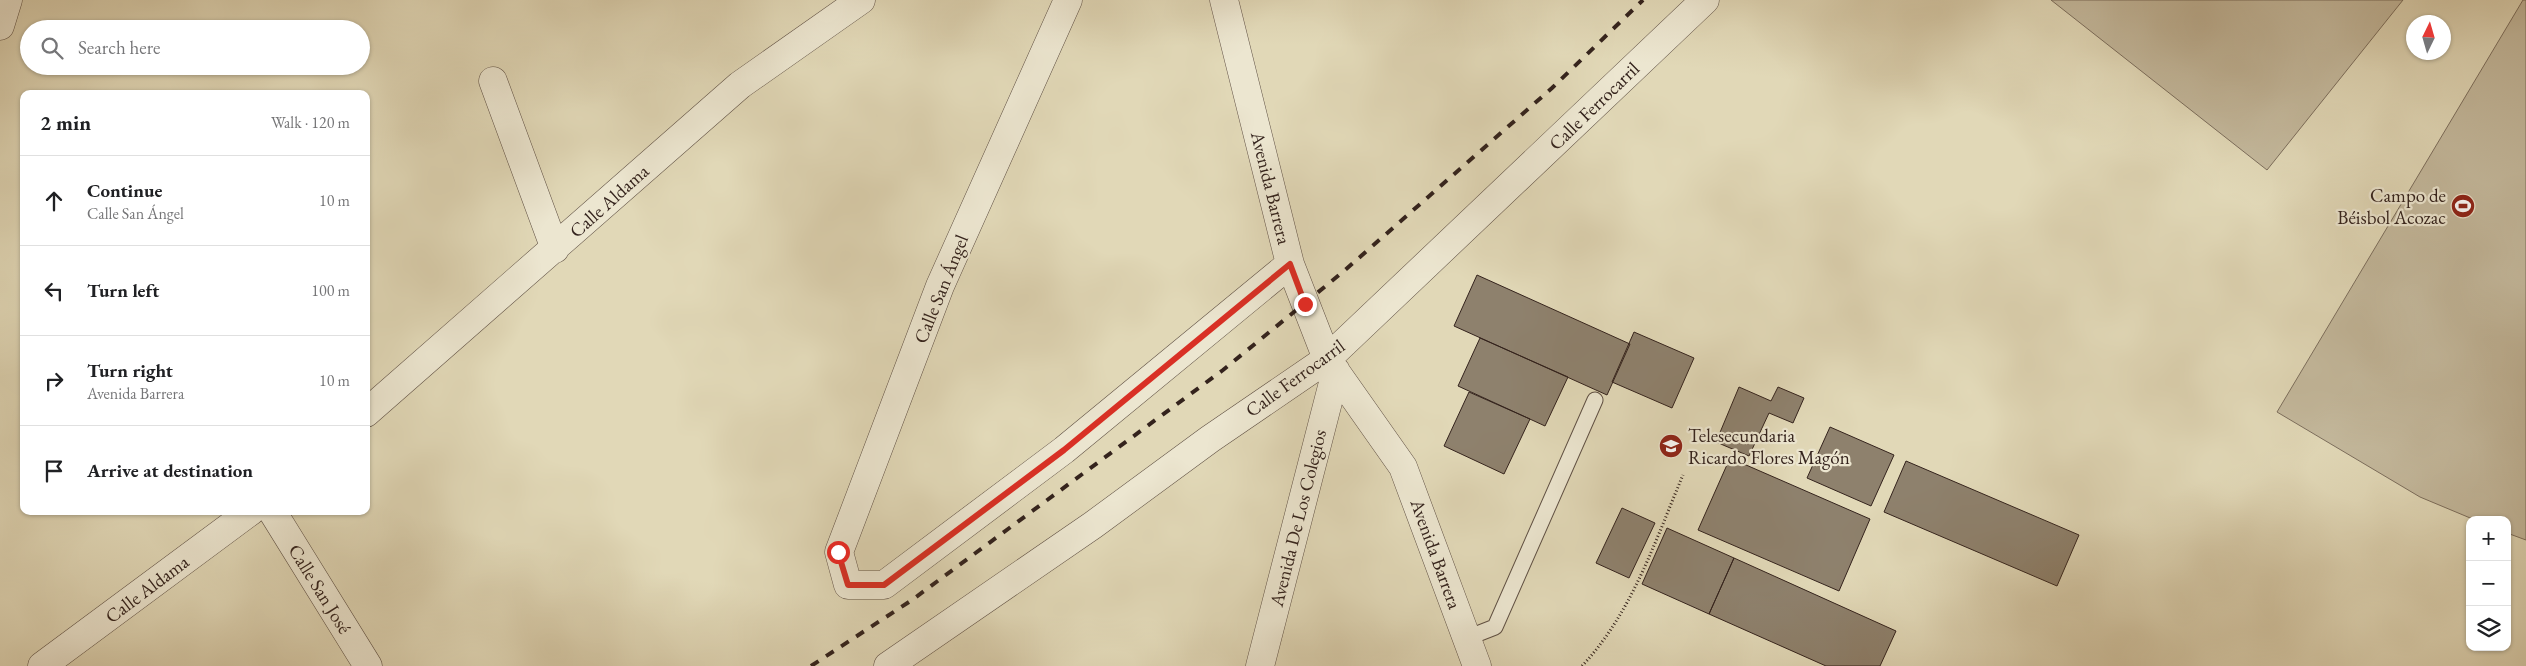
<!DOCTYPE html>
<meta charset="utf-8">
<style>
body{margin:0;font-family:"EB Garamond",serif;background:#f2f2f2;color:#202124}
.controls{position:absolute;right:15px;bottom:15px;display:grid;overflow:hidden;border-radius:10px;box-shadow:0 1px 4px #0004}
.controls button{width:45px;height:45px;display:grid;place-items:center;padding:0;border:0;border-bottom:1px solid #e0e0e0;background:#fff;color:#202124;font:25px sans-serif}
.compass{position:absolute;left:2406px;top:15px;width:45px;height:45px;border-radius:50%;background:#fff;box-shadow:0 1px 4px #0004;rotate:5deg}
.stop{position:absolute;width:15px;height:15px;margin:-11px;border:4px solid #d93025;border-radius:50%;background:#fff}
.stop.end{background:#d93025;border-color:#fff;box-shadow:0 1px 5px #0008}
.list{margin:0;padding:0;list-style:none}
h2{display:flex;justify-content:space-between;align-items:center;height:65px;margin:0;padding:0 20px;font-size:21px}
h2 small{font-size:16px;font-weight:400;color:#757577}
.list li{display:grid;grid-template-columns:32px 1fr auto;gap:15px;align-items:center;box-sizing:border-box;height:90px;padding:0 20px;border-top:1px solid #e0e0e0}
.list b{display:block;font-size:19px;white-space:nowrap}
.list p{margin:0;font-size:16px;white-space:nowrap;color:#757577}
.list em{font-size:16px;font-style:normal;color:#757577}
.icon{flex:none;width:28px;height:28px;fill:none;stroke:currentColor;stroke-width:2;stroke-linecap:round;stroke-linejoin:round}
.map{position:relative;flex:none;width:2526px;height:666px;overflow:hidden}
.search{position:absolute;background:#fff;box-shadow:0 1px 4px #0004;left:20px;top:20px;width:350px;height:55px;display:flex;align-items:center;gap:12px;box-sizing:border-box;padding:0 18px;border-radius:28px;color:#757577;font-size:19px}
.panel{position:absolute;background:#fff;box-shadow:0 1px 4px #0004;left:20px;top:90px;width:350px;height:425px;border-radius:10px}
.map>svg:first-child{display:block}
</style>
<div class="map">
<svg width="2526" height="666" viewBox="0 0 2526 666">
<rect width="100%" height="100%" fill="#e1d8b7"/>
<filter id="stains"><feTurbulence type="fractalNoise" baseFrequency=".004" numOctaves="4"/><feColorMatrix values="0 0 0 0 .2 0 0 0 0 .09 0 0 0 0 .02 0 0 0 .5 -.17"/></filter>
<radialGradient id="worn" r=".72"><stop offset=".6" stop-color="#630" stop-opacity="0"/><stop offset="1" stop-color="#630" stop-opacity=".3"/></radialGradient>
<path fill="#c4b99d" stroke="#7c6e5d" d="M2051 0H2403L2267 170Z
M2523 0H2526V540L2507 533V520H2475L2420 497 2277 412Z"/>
<path fill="#8e816d" stroke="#34231d" d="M1477 275 1630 344 1607 395 1454 326Z
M1634 332 1694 358 1672 408 1612 382Z
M1480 338 1568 377 1545 426 1458 386Z
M1739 387 1771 401 1778 387 1804 398 1793 423 1769 413 1749 456 1716 442Z
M1469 392 1530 419 1504 474 1444 446Z
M1830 427 1894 455 1871 506 1807 478Z
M1730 458 1870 519 1839 591 1698 530Z
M1906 461 2079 535 2057 586 1884 512Z
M1622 508 1655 523 1629 578 1596 563Z
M1667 528 1734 558 1709 614 1642 584Z
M1734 558 1896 631 1880 666H1826L1709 614Z"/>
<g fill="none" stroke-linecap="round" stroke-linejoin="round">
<g stroke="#5f5044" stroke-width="17">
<path id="service" d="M1467 638 1495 627 1595 400"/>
</g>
<g stroke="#5f5044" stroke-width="29">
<path id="minor" d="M1068 0 940 286 839 552 848 585H884L1064 450 1290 264
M1224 0 1290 264 1327 359 1403 467 1477 666
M0 26 8 0
M493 81 555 249
M366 413 740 85 861 0
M272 511 368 666
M42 666 251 511
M888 666 1093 525 1210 439 1327 359 1705 0
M1260 666 1336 371"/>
</g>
<path stroke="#34231d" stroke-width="3" stroke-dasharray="1 2.5" stroke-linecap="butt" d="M1582 666C1632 613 1655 541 1683 475"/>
<use href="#service" stroke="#ece6d0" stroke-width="15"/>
<use href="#minor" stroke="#ece6d0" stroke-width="28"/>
<path stroke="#34231d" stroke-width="4" stroke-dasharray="9 9" stroke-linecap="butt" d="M811 666 912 600 1223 370 1344 271 1552 88 1643 0"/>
</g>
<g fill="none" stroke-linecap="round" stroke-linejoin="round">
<path stroke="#d93025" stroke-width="6" d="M838 552 848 585H884L1064 450 1290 264 1305 304"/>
</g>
<defs>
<g id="stadium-disc" transform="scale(1.25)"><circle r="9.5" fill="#8f2418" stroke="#ece6d0"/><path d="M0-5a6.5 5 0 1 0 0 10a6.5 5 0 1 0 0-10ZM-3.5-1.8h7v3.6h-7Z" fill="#fff"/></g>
<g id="school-disc" transform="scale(1.25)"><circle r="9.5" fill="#8f2418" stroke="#ece6d0"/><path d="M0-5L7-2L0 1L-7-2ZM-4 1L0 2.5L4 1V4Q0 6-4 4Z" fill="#fff"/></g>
</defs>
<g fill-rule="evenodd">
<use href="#stadium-disc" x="2463" y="206"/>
<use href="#school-disc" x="1671" y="446"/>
</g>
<g text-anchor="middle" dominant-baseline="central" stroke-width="4.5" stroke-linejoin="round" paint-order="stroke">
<g font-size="19" fill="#34231d" stroke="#ece6d0">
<text transform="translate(1594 106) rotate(-44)">Calle Ferrocarril</text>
<text transform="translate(1271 188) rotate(76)">Avenida Barrera</text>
<text transform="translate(609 201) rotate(-42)">Calle Aldama</text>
<text transform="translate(941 289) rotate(-68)">Calle San Ángel</text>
<text transform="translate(1295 378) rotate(-36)">Calle Ferrocarril</text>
<text transform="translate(1298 518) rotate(-76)">Avenida De Los Colegios</text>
<text transform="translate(1436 554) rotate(70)">Avenida Barrera</text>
<text transform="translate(147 589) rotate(-37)">Calle Aldama</text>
<text transform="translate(320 589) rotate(58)">Calle San José</text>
</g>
<g font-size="19" fill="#34231d" stroke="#ece6d0" text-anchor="end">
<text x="2446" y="195">Campo de<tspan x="2446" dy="22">Béisbol Acozac</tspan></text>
<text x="1688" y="435" text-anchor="start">Telesecundaria<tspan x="1688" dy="22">Ricardo Flores Magón</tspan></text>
</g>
</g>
<rect width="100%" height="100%" filter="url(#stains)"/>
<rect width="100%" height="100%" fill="url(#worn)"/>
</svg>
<div class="controls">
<button>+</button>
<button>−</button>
<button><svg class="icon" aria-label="layers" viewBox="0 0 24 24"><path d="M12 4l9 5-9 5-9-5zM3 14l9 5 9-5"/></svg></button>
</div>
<svg class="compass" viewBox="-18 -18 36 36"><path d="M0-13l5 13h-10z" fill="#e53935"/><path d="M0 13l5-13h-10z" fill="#757577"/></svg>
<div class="stop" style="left:838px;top:552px"></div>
<div class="stop end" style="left:1305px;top:304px"></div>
<div class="search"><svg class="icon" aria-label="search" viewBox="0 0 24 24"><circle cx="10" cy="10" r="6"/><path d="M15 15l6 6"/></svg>Search here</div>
<section class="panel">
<h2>2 min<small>Walk · 120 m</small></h2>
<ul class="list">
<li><svg class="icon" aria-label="ahead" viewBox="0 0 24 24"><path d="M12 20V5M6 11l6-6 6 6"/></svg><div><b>Continue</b><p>Calle San Ángel</p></div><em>10 m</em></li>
<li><svg class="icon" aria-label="left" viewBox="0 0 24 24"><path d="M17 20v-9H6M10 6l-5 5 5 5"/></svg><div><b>Turn left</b></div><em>100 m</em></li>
<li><svg class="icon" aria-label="right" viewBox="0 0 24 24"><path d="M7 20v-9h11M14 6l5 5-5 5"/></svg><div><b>Turn right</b><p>Avenida Barrera</p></div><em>10 m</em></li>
<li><svg class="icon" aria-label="arrive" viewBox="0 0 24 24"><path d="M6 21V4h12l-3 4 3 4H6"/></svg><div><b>Arrive at destination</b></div></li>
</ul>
</section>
</div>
